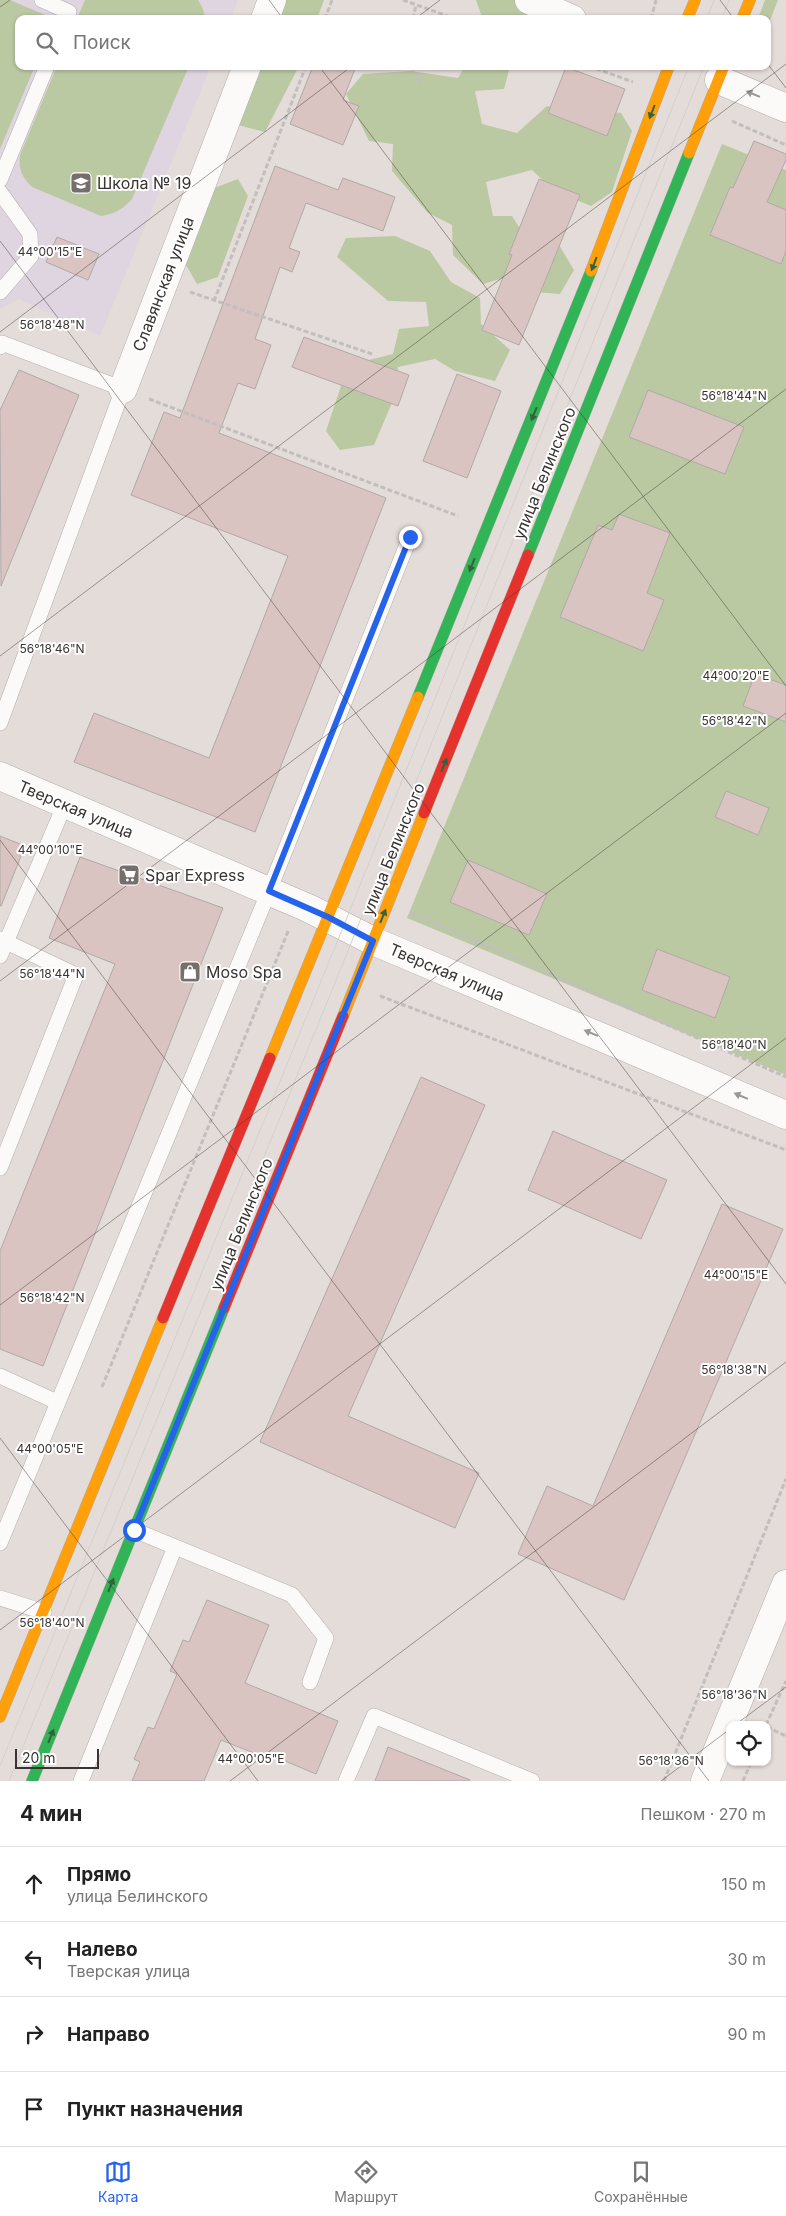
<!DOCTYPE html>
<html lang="ru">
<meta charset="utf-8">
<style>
body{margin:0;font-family:Inter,sans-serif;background:#f6f6f6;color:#222}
.controls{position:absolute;right:15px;bottom:15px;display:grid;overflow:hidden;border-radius:10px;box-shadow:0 1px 4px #0004}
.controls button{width:45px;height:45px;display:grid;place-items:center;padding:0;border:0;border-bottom:1px solid #e0e0e0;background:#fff;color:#222;font:25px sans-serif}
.scale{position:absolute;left:15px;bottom:12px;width:84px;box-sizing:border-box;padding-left:5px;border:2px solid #393431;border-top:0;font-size:14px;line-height:18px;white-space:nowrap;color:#393431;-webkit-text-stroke:4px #fff;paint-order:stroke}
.stop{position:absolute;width:15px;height:15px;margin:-11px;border:4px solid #2563eb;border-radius:50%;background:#fff}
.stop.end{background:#2563eb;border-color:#fff;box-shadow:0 1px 5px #0008}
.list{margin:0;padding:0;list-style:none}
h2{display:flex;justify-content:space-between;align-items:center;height:65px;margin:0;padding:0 20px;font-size:21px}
h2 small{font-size:16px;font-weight:400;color:#767676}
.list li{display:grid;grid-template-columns:32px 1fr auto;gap:15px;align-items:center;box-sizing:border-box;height:75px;padding:0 20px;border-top:1px solid #e0e0e0}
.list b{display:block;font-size:19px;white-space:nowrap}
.list p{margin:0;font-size:16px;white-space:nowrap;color:#767676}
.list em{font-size:16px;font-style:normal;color:#767676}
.icon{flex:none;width:28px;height:28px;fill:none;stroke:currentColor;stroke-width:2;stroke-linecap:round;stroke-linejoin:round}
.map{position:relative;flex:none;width:786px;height:1781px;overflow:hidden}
.search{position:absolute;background:#fff;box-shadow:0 1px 4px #0004;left:15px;right:15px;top:15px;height:55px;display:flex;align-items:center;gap:12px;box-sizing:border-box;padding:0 18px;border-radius:10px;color:#767676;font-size:19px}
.sheet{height:365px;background:#fff}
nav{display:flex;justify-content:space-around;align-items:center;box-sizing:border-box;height:70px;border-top:1px solid #e0e0e0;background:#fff;font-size:14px;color:#767676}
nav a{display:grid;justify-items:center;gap:2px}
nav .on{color:#2563eb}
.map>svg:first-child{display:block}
</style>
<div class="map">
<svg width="786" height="1781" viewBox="0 0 786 1781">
<rect width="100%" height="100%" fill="#e4dcd9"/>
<path fill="#ded5e0" d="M0 0H238L231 19H19V66H211L100 336 19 299 0 309Z"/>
<path fill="#bbc9a3" d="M0 0H10L55 19H19V66H35L0 149Z
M85 0H198L202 7 206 19H77Z
M280 0H324L317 19H272Z
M476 0H555L563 19H486L482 17Z
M765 0H778L767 28V19H758Z
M57 66H189L132 199C123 209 115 214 101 216L32 187C22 177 18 169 20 155Z
M253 66H299L265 132 234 124Z
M465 66H510L504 89 475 91 482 124 517 133 547 106 621 113 632 131 612 192 591 206 554 191 532 170 486 182 493 216H512L526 238 553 235 574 270 560 294 534 292 514 275 483 284 453 255 452 225 428 213 392 171 393 144 369 141 346 94 363 74 411 71 458 78Z
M722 144 786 170V1075L407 918Z
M238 179 248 196 218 277 197 284 183 260 209 190Z
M395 236 430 251 451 282 480 298 481 324 510 350 495 381 455 371 435 359 398 367 397 391 374 445 340 450 326 431 348 365 393 354 399 329 429 326 426 302 388 301 337 257 346 238Z"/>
<path fill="#d9c4c1" stroke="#b0a9a8" d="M313 66H356L343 100 359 106 343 145 290 124Z
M566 67 625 89 607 136 548 113Z
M754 141 786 154V160L767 202 786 210V251L781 264 710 235 730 187 733 188Z
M275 166 338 190 343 178 395 197 383 231 306 203 289 248 300 252 292 272 280 267 255 339 271 345 255 389 238 383 219 433 386 498 255 832 74 762 94 713 209 758 288 556 131 495 164 412 180 418Z
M539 179 580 195 519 345 482 330 512 255 509 254Z
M57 237 99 254 88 280 46 262Z
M304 337 409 375 398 406 292 367Z
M19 370 79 395 1 586 0 410Z
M457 374 501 391 467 478 423 461Z
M648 390 744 427 725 474 629 437Z
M619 514 670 533 647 593 664 600 643 651 560 617 598 525 612 530Z
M755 674 786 685V722L743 706Z
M726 791 769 808 758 835 715 817Z
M0 836 25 846 1 906H0Z
M80 857 223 908 43 1366 0 1349V1251L115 964 49 938Z
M468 860 547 894 529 935 450 902Z
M657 949 730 977 715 1018 642 990Z
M421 1077 485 1105 348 1416 479 1473 455 1528 260 1442Z
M553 1131 667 1180 641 1239 528 1190Z
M722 1204 783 1229 624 1600 518 1554 547 1486 593 1506Z
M207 1600 269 1625 245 1683 338 1721 316 1774 271 1755 269 1759 221 1740 204 1781H132L140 1762 134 1759 148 1727 154 1729 177 1674 170 1671 183 1640 189 1642Z
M388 1747 470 1780V1781H375Z"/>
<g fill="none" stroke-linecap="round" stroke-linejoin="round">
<g stroke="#b5afac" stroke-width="16">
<path id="lane" d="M42 0 69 12 66 19
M0 180 47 66
M0 192 30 234 31 256 0 292
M0 347 2 343 123 389 0 723
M0 939 76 975 0 1168
M0 956 65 804
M0 1376 57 1402
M134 1530 292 1595 326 1638 310 1682
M0 1543 269 891 410 537
M0 1598 44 1612
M81 1781 175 1547
M346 1781 374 1716 532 1781"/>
</g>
<g stroke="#b5afac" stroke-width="29">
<path id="street" d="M529 0 572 19
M265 19 272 0
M719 80 786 108
M123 389 247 66
M0 776 308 908 373 941 786 1115
M705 1781 786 1584"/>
</g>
<g stroke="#b5afac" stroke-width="12">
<path id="fast" d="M528 555 689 153
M418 697 591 271
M32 1781 224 1308"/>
</g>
<g stroke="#b5afac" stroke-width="12">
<path id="slow" d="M687 19 695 0
M742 19 750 0
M689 153 724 66
M591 271 669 66
M343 1016 424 813
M270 1058 418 697
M0 1717 163 1318"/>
</g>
<g stroke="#b5afac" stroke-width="12">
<path id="jam" d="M424 813 528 555
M224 1308 343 1016
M163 1318 270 1058"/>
</g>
<path stroke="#c1bebd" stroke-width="3" stroke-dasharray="5 2.5" stroke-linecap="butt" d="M403 0 456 19
M325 19 332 0
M413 19 416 5
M651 19 656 0
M412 66 421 83
M589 66 633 82
M732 121 786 145
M190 292 372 354
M214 301 306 66
M149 399 458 516
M412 913 786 1077
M380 996 786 1150
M102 1387 289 929
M766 1725 786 1681
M767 1727 786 1736
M664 1781 786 1479
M743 1781 751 1762"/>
<use href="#lane" stroke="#fbfaf9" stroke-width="15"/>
<use href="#street" stroke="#fbfaf9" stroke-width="28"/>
<use href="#fast" stroke="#30b455" stroke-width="11"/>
<use href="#slow" stroke="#ff9f0a" stroke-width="11"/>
<use href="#jam" stroke="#e5322d" stroke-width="11"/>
<path stroke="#d2d0cf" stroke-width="1" d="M707 19 714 0
M722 19 729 0
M0 1766 344 925 689 66
M9 1781 337 978 704 66"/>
</g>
<defs><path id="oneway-solid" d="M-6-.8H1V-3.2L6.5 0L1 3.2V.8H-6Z" transform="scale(1.25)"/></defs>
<g fill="#9a9795">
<use href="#oneway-solid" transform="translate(753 94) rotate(-157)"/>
<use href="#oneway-solid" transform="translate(591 1033) rotate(-157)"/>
<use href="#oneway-solid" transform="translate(741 1096) rotate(-157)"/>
</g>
<g fill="#36613e">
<use href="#oneway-solid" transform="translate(652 112) rotate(111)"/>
<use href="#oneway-solid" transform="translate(594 264) rotate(111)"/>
<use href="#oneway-solid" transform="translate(534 414) rotate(112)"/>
<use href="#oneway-solid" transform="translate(472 565) rotate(112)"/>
<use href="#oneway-solid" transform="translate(444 765) rotate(-68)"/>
<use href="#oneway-solid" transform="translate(383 916) rotate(-68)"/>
<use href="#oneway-solid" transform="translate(111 1585) rotate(-68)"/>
<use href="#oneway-solid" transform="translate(51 1736) rotate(-68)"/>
</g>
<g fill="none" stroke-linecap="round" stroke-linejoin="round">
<path stroke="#2563eb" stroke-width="6" d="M134 1530 373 941 328 917 269 891 410 537"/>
</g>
<path fill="none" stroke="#393431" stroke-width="1" stroke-opacity="0.45" d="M269 0 283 19M720 0 734 19M0 7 10 0M415 19 440 0M767 63 786 88M319 66 786 686M0 241 786 1284M0 332 352 66M0 656 786 64M0 840 709 1781M0 981 786 389M0 1305 786 713M0 1438 258 1781M0 1630 786 1038M735 1725 786 1687M230 1781 786 1362M661 1781 730 1729"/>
<defs>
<g id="school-square" transform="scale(1.125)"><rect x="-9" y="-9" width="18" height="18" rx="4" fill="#756f6c" stroke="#fff"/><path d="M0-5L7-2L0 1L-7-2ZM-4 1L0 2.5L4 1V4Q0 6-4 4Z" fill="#fff"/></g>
<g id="supermarket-square" transform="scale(1.125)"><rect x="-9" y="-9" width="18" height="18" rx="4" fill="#756f6c" stroke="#fff"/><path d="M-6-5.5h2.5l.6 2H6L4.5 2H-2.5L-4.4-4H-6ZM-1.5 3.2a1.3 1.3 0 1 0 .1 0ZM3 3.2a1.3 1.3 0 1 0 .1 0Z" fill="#fff"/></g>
<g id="shop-square" transform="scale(1.125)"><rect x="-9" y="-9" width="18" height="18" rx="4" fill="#756f6c" stroke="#fff"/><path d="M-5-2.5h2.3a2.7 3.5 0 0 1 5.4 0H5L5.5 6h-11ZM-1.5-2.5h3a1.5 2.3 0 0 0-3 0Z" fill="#fff"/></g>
</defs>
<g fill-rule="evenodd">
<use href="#school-square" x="81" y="183"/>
<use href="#supermarket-square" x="129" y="875"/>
<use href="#shop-square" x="190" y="972"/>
</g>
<g text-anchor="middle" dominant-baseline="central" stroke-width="4" stroke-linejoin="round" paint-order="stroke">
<g font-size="16" fill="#393431" stroke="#fff" text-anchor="start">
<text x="97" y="183">Школа № 19</text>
<text x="145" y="875">Spar Express</text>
<text x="206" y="972">Moso Spa</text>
</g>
<g font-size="16" fill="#393431" stroke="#fff">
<text transform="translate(163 284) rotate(-69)">Славянская улица</text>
<text transform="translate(544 473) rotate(-68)">улица Белинского</text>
<text transform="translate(76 809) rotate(23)">Тверская улица</text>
<text transform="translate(393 849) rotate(-68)">улица Белинского</text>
<text transform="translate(447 972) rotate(23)">Тверская улица</text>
<text transform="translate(241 1224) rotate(-68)">улица Белинского</text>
</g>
</g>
<g font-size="12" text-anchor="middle" fill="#393431" stroke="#fff" stroke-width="4" stroke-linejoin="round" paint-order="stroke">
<text x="50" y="256">44°00'15"E</text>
<text x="52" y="329">56°18'48"N</text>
<text x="734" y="400">56°18'44"N</text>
<text x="52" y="653">56°18'46"N</text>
<text x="736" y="680">44°00'20"E</text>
<text x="734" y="725">56°18'42"N</text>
<text x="50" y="854">44°00'10"E</text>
<text x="52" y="978">56°18'44"N</text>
<text x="734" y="1049">56°18'40"N</text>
<text x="736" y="1279">44°00'15"E</text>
<text x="52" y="1302">56°18'42"N</text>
<text x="734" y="1374">56°18'38"N</text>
<text x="50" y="1453">44°00'05"E</text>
<text x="52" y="1627">56°18'40"N</text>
<text x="734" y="1699">56°18'36"N</text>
<text x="251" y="1763">44°00'05"E</text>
<text x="671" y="1765">56°18'36"N</text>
</g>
</svg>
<div class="controls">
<button><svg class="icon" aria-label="locate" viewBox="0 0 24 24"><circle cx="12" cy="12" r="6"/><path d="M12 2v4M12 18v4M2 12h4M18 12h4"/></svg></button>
</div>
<div class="scale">20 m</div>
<div class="stop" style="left:134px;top:1530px"></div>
<div class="stop end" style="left:410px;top:537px"></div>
<div class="search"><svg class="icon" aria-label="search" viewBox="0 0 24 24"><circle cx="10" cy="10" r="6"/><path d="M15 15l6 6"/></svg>Поиск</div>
</div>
<section class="sheet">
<h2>4 мин<small>Пешком · 270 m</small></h2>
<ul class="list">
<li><svg class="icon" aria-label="ahead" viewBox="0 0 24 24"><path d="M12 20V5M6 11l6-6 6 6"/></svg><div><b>Прямо</b><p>улица Белинского</p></div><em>150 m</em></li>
<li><svg class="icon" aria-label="left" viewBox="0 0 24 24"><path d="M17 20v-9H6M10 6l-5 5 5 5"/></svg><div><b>Налево</b><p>Тверская улица</p></div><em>30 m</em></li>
<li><svg class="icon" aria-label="right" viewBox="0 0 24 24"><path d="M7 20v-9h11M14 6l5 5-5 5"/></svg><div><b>Направо</b></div><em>90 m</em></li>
<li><svg class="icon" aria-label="arrive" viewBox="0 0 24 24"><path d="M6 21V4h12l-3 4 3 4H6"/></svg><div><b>Пункт назначения</b></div></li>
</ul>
</section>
<nav>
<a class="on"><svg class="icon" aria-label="map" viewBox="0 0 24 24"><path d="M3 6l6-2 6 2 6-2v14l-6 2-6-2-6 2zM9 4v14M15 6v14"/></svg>Карта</a>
<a><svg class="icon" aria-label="directions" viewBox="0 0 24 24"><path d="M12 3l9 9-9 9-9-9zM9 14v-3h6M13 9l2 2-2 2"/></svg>Маршрут</a>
<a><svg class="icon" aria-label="saved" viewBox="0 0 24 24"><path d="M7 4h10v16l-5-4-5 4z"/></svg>Сохранённые</a>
</nav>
